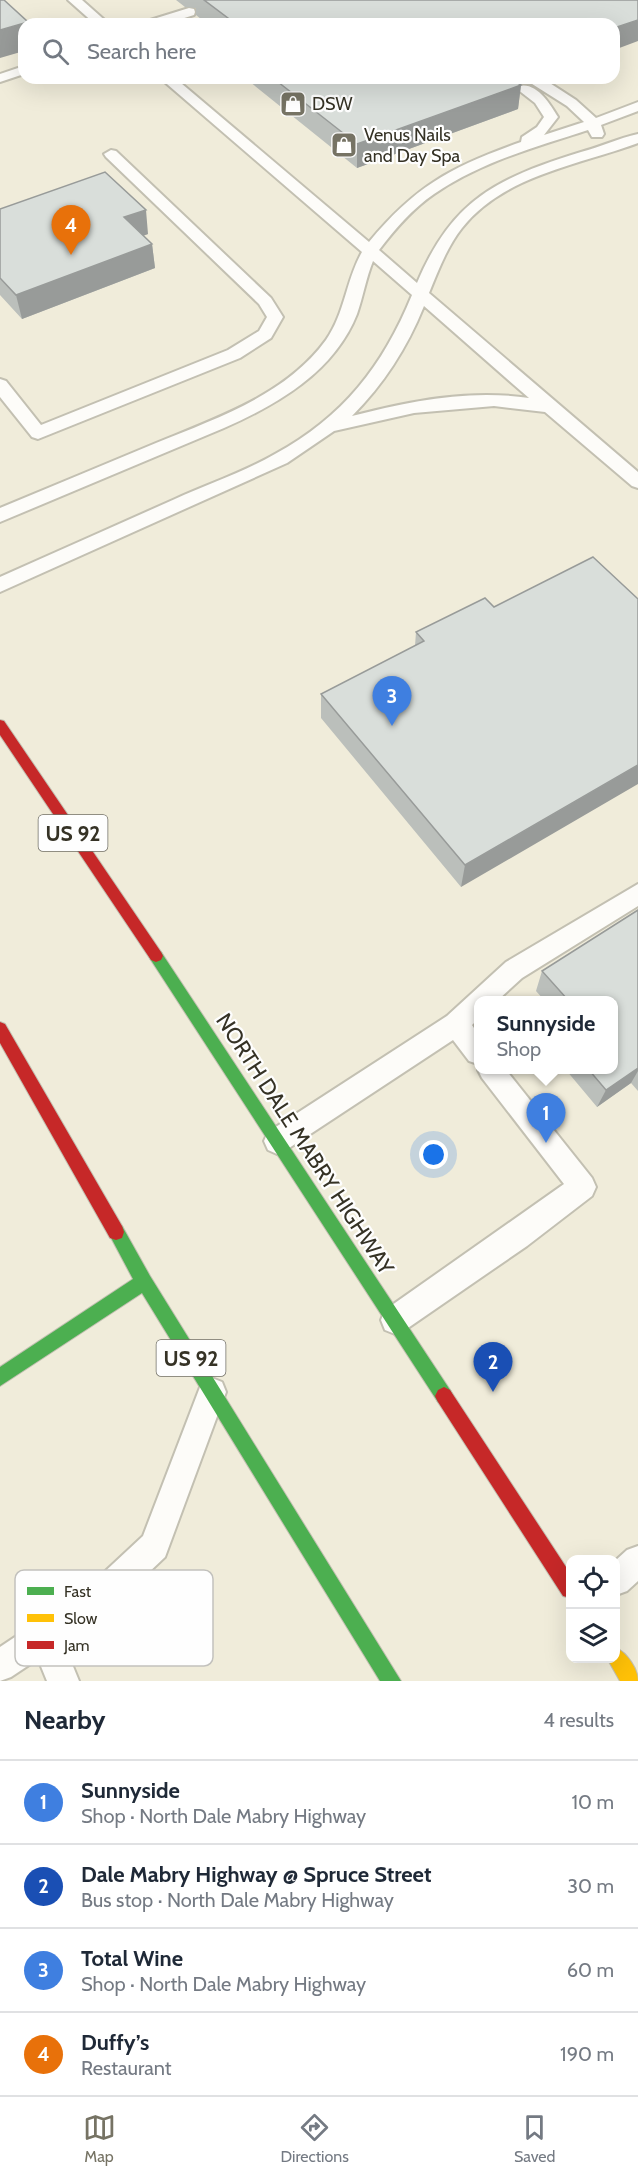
<!DOCTYPE html>
<meta charset="utf-8">
<style>
body{margin:0;font-family:Cabin,sans-serif;background:#f6f6f7;color:#1f2937}
.controls{position:absolute;right:18px;bottom:18px;display:grid;overflow:hidden;border-radius:12px;box-shadow:0 6px 24px #0002}
.controls button{width:54px;height:54px;display:grid;place-items:center;padding:0;border:0;border-bottom:2px solid #e0e1e3;background:#fff;color:#1f2937;font:30px sans-serif}
.you{position:absolute;left:434px;top:1155px;width:21px;height:21px;margin:-15px;border:4px solid #fff;border-radius:50%;background:#1a73e8;box-shadow:0 0 0 9px #1a73e833}
.badge{display:grid;place-items:center;width:39px;height:39px;border-radius:50%;background:#767364;color:#fff;font-size:20px;font-weight:700}
.pin{position:absolute;translate:-50% -50px;filter:drop-shadow(0 2px 3px #0008)}
.pin::after{content:'';position:absolute;top:32px;width:21px;height:18px;background:inherit;clip-path:polygon(0 0,100% 0,50% 100%)}
.popup{position:absolute;left:474px;top:996px;width:144px;height:78px;box-sizing:border-box;display:grid;place-content:center;border-radius:12px;background:#fff;filter:drop-shadow(0 2px 4px #0005);font-size:20px;white-space:nowrap;color:#747a83}
.popup b{font-size:22px;color:#1f2937}
.popup::after{content:'';position:absolute;left:50%;top:100%;margin-left:-12px;border:12px solid transparent;border-top-color:#fff}
.list{margin:0;padding:0;list-style:none}
h2{display:flex;justify-content:space-between;align-items:center;height:78px;margin:0;padding:0 24px;font-size:26px}
h2 small{font-size:20px;font-weight:400;color:#747a83}
.list li{display:grid;grid-template-columns:39px 1fr auto;gap:18px;align-items:center;box-sizing:border-box;height:84px;padding:0 24px;border-top:2px solid #e0e1e3}
.list b{display:block;font-size:22px;white-space:nowrap}
.list p{margin:0;font-size:20px;white-space:nowrap;color:#747a83}
.list em{font-size:20px;font-style:normal;color:#747a83}
.icon{flex:none;width:33px;height:33px;fill:none;stroke:currentColor;stroke-width:2;stroke-linecap:round;stroke-linejoin:round}
.map{position:relative;flex:none;width:638px;height:1681px;overflow:hidden}
.search{position:absolute;background:#fff;box-shadow:0 6px 24px #0002;left:18px;right:18px;top:18px;height:66px;display:flex;align-items:center;gap:15px;box-sizing:border-box;padding:0 21px;border-radius:18px;color:#747a83;font-size:22px}
.sheet{height:414px;background:#fff}
nav{display:flex;justify-content:space-around;align-items:center;box-sizing:border-box;height:84px;border-top:2px solid #e0e1e3;background:#fff;font-size:16px;color:#747a83}
nav a{display:grid;justify-items:center;gap:3px}
nav .on{color:#767364}
.map>svg:first-child{display:block}
</style>
<div class="map">
<svg width="638" height="1681" viewBox="0 0 638 1681">
<rect width="100%" height="100%" fill="#f0ecda"/>
<g fill="none" stroke-linecap="round" stroke-linejoin="round">
<g stroke="#c3c0b2" stroke-width="4">
<path id="lane" d="M68 0H82L109 24H95Z
M189 8 194 9 195 12 194 15 165 24H146L147 21Z
M24 66V74L0 82V74Z
M160 78H175L369 242C416 185 453 166 521 142L522 137 537 127 544 117 535 103 517 89 519 86C537 82 550 104 558 117L544 135 584 122 567 106 529 82 528 78H542L576 100 596 118 638 102V111L601 125 604 134 602 137H592L588 130C536 147 480 162 434 194 412 209 395 229 379 250L417 283C453 198 498 178 581 152 600 147 619 138 638 134V143C579 165 504 175 462 228 447 247 438 271 429 293L638 472V488L632 486 545 412 494 406 414 413 334 431 287 463 0 592V577C58 551 117 525 175 499 208 484 244 472 275 454 343 417 383 366 412 295L373 261C366 278 363 297 357 314 334 372 278 404 224 428L0 522V508C52 486 104 465 156 443 217 418 286 395 326 340 345 313 346 280 362 252ZM424 306 514 385 529 398C470 389 409 401 352 416 384 384 407 348 424 306Z
M111 150 116 151 271 298 283 317 271 338 240 358 38 439 32 437 0 397V379L6 381 41 425 228 350 259 331 267 317 259 304 106 157 104 154Z
M638 884V906L522 978 498 1000H478V1019L472 1025 478 1034V1064L469 1061 453 1040 286 1150 277 1154 268 1150 264 1141 268 1132 447 1016 506 962Z
M478 1070H506L592 1178 596 1187 592 1196 527 1246 405 1330 395 1334 385 1330 381 1320 385 1310 564 1184 482 1078Z
M212 1378 222 1382 226 1392 165 1557 106 1613 63 1642 79 1681H47L38 1659 11 1677 0 1681V1647L84 1591 143 1536 202 1382Z
M638 1546V1581L627 1591 616 1595V1560L627 1550Z"/>
</g>
<g stroke="#c3c0b2" stroke-width="2">
<path id="fast" d="M156 950 161 952 450 1390 453 1396 450 1402 444 1405 438 1402 151 960 149 956 151 952Z
M116 1224 122 1226 150 1276 401 1681H380L142 1293 0 1386V1367L133 1279 108 1232 110 1226Z"/>
</g>
<g stroke="#c3c0b2" stroke-width="2">
<path id="slow" d="M616 1648C627 1653 638 1669 638 1681H620L607 1658H616Z"/>
</g>
<g stroke="#c3c0b2" stroke-width="2">
<path id="jam" d="M0 720 4 721 161 952 163 956 161 960 156 962 151 960 0 735Z
M0 1022 5 1024 122 1226 124 1232 122 1238 116 1240 110 1238 0 1043Z
M444 1387 450 1390 570 1573V1598L563 1596 438 1402 435 1396 438 1390Z"/>
</g>
<use href="#lane" fill="#fdfcf9" fill-rule="evenodd"/>
<use href="#fast" fill="#4caf50" fill-rule="evenodd"/>
<use href="#slow" fill="#ffc107" fill-rule="evenodd"/>
<use href="#jam" fill="#c62828" fill-rule="evenodd"/>
</g>
<path fill="#bbbfbb" d="M176 0H638L614 24H207L196 15V8L185 7Z
M245 78H527L526 81 513 80 521 85 518 109 357 168Z
M0 209 148 234 143 236 152 244 155 268 22 319 0 295Z
M593 557 461 887 321 718V694L415 646 416 632 494 607Z
M638 910V1091L631 1083 597 1107 566 1070H614V1000H544L536 991 542 971Z"/>
<path fill="#989b99" d="M638 20V41L614 50V28Z
M28 22V24H24V51L0 58V30Z
M521 85 518 109 357 168V144Z
M146 210 148 234 128 241 124 217Z
M152 244 155 268 22 319 16 295Z
M638 765V784L461 887 465 865Z
M638 1068V1071L631 1083 597 1107 606 1090Z"/>
<path fill="#d9deda" stroke="#989b99" stroke-width="1.5" d="M0 0H4L28 22 0 30Z
M204 0H638V20L614 28V24H236Z
M273 78H510L521 85 357 144Z
M105 172 146 210 124 217 152 244 16 295 0 278V209Z
M593 557 638 599V765L465 865 321 694 424 641 416 632 485 598 494 607Z
M638 910V1068L606 1090 589 1070H614V1000H568L542 971Z"/>
<defs>
<g id="shop-square" transform="scale(1.35)"><rect x="-9" y="-9" width="18" height="18" rx="4" fill="#767364" stroke="#fefefe"/><path d="M-5-2.5h2.3a2.7 3.5 0 0 1 5.4 0H5L5.5 6h-11ZM-1.5-2.5h3a1.5 2.3 0 0 0-3 0Z" fill="#fff"/></g>
</defs>
<g fill-rule="evenodd">
<use href="#shop-square" x="293" y="104"/>
<use href="#shop-square" x="344" y="145"/>
</g>
<g text-anchor="middle" dominant-baseline="central" stroke-width="4.5" stroke-linejoin="round" paint-order="stroke">
<g font-size="18" fill="#353225" stroke="#fefefe" text-anchor="start">
<text x="312" y="104">DSW</text>
<text x="364" y="135">Venus Nails<tspan x="364" dy="21">and Day Spa</tspan></text>
</g>
<g fill="#fefefe" stroke="#716f66" stroke-width="1.5">
<rect x="38.5" y="815" width="69" height="36" rx="4.5"/>
<rect x="156.5" y="1340" width="69" height="36" rx="4.5"/>
</g>
<g font-size="21" font-weight="bold" fill="#353225">
<text x="73" y="833">US 92</text>
<text x="191" y="1358">US 92</text>
</g>
<g font-size="22" fill="#353225" stroke="#fefefe">
<text transform="translate(305 1144) rotate(57)">NORTH DALE MABRY HIGHWAY</text>
</g>
</g>
<rect x="15" y="1570" width="198" height="96" rx="9" fill="#fefefe" stroke="#c2c1bd" stroke-width="1.5"/>
<rect x="27" y="1587" width="27" height="8" fill="#4caf50"/>
<rect x="27" y="1614" width="27" height="8" fill="#ffc107"/>
<rect x="27" y="1641" width="27" height="8" fill="#c62828"/>
<g font-size="16" fill="#353225">
<text x="64" y="1597">Fast</text>
<text x="64" y="1624">Slow</text>
<text x="64" y="1651">Jam</text>
</g>
</svg>
<div class="controls">
<button><svg class="icon" aria-label="locate" viewBox="0 0 24 24"><circle cx="12" cy="12" r="6"/><path d="M12 2v4M12 18v4M2 12h4M18 12h4"/></svg></button>
<button><svg class="icon" aria-label="layers" viewBox="0 0 24 24"><path d="M12 4l9 5-9 5-9-5zM3 14l9 5 9-5"/></svg></button>
</div>
<div class="you"></div>
<div class="pin badge" style="left:546px;top:1143px;background:#3f7fe0">1</div>
<div class="popup"><b>Sunnyside</b>Shop</div>
<div class="pin badge" style="left:493px;top:1392px;background:#1a4fb4">2</div>
<div class="pin badge" style="left:392px;top:726px;background:#3f7fe0">3</div>
<div class="pin badge" style="left:71px;top:255px;background:#e8710a">4</div>
<div class="search"><svg class="icon" aria-label="search" viewBox="0 0 24 24"><circle cx="10" cy="10" r="6"/><path d="M15 15l6 6"/></svg>Search here</div>
</div>
<section class="sheet">
<h2>Nearby<small>4 results</small></h2>
<ul class="list">
<li><span class="badge" style="background:#3f7fe0">1</span><div><b>Sunnyside</b><p>Shop · North Dale Mabry Highway</p></div><em>10 m</em></li>
<li><span class="badge" style="background:#1a4fb4">2</span><div><b>Dale Mabry Highway @ Spruce Street</b><p>Bus stop · North Dale Mabry Highway</p></div><em>30 m</em></li>
<li><span class="badge" style="background:#3f7fe0">3</span><div><b>Total Wine</b><p>Shop · North Dale Mabry Highway</p></div><em>60 m</em></li>
<li><span class="badge" style="background:#e8710a">4</span><div><b>Duffy’s</b><p>Restaurant</p></div><em>190 m</em></li>
</ul>
</section>
<nav>
<a class="on"><svg class="icon" aria-label="map" viewBox="0 0 24 24"><path d="M3 6l6-2 6 2 6-2v14l-6 2-6-2-6 2zM9 4v14M15 6v14"/></svg>Map</a>
<a><svg class="icon" aria-label="directions" viewBox="0 0 24 24"><path d="M12 3l9 9-9 9-9-9zM9 14v-3h6M13 9l2 2-2 2"/></svg>Directions</a>
<a><svg class="icon" aria-label="saved" viewBox="0 0 24 24"><path d="M7 4h10v16l-5-4-5 4z"/></svg>Saved</a>
</nav>
